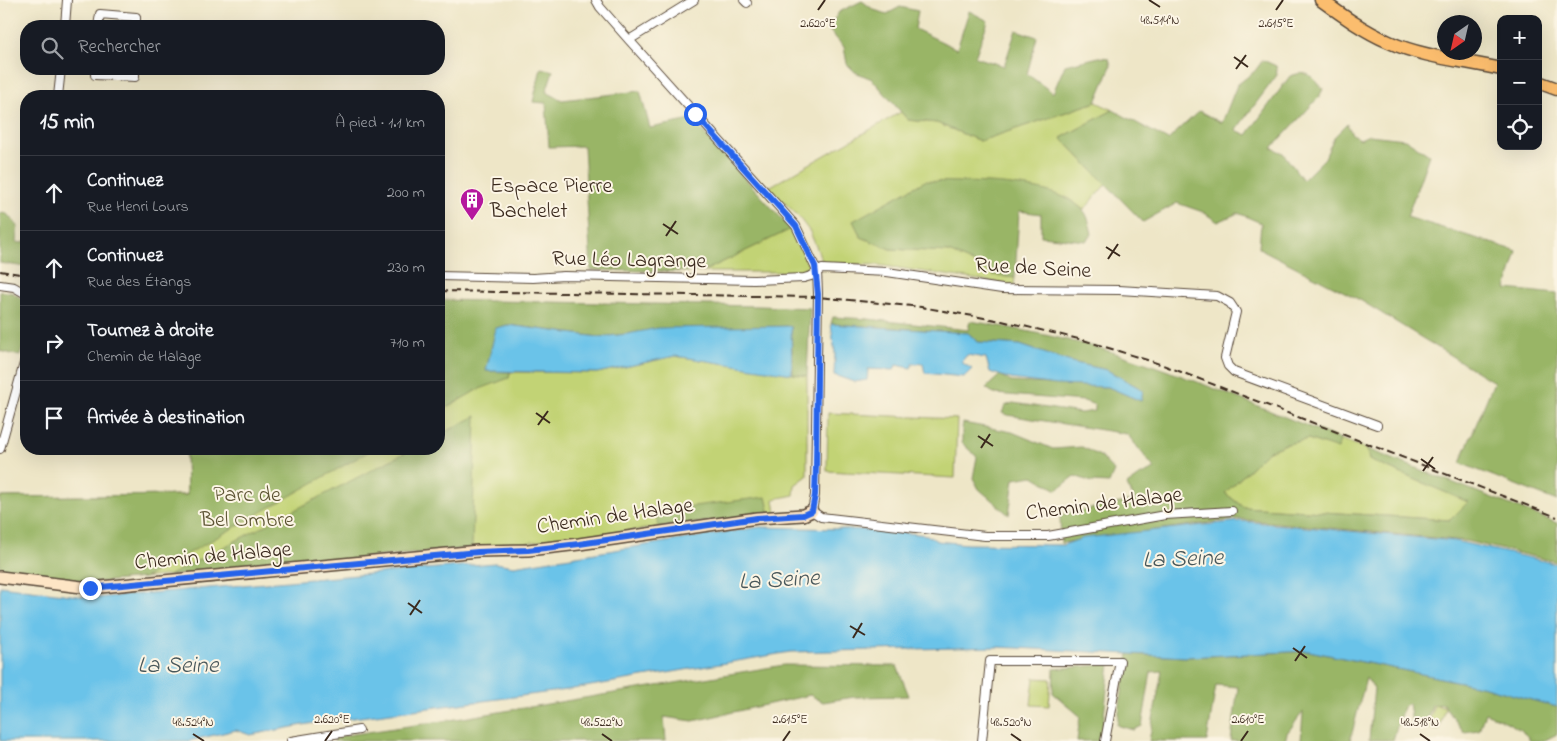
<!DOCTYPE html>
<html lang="fr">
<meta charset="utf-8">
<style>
body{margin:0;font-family:"Indie Flower",sans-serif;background:#242831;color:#f1f3f6}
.controls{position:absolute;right:15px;top:15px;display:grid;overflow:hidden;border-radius:10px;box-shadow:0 5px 20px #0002}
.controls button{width:45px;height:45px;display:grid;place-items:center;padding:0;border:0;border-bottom:1px solid #363941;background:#171b24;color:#f1f3f6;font:25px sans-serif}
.compass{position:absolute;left:1437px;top:15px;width:45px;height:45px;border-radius:50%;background:#171b24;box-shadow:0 5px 20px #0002;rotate:214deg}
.stop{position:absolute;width:15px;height:15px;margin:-11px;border:4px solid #2563eb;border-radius:50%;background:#fff}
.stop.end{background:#2563eb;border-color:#fff;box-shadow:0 1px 5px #0008}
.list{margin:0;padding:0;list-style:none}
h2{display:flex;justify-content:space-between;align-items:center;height:65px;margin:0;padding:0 20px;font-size:21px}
h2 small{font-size:16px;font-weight:400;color:#9ea1a6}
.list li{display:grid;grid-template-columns:32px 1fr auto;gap:15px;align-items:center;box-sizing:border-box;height:75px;padding:0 20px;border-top:1px solid #363941}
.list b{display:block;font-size:19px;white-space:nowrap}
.list p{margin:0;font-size:16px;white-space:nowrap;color:#9ea1a6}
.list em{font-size:16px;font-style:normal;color:#9ea1a6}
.icon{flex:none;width:28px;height:28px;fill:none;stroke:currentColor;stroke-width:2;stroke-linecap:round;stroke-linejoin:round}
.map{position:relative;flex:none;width:1557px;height:741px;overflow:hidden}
.search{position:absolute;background:#171b24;box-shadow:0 5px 20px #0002;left:20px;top:20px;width:425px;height:55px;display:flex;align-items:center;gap:12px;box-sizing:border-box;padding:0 18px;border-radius:20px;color:#9ea1a6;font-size:19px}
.panel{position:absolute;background:#171b24;box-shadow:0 5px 20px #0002;left:20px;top:90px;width:425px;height:365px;border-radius:20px}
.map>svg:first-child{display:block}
</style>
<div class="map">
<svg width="1557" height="741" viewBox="0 0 1557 741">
<rect width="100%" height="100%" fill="#fcf5e5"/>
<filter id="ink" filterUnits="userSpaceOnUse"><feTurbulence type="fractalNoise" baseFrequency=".02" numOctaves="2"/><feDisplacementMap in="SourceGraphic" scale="10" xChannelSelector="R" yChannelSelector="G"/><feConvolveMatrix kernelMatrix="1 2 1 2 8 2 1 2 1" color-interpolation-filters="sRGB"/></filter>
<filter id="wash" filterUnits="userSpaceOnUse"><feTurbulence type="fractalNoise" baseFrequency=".0096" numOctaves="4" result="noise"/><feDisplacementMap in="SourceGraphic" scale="20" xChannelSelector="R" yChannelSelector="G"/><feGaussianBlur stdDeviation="1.12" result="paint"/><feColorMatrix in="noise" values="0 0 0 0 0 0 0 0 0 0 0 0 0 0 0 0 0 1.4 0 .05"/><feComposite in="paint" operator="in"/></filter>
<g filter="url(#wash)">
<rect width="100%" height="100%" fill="#eee6c7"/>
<path fill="#c2d375" stroke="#7e7e4a" d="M1096 102 1113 110 1061 138 1106 184 1084 210 1066 197 861 237 890 249 949 252 982 267 993 275 1015 278 1014 285 878 265 823 263 810 232 798 216 769 187 901 112 908 120 937 123 980 141Z
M791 229 795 232 809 262V268L802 272H702Z
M439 325 509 378 510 372 597 373 675 356 807 376V476L795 485 794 495 774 499 776 514 533 542 87 583 0 570V497L187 495 186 449H439Z
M828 413 957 419 955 478 827 471Z
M1308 439 1337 448 1340 439 1367 449 1369 460 1469 502 1450 520 1243 507 1225 493 1267 452 1283 445Z
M1034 678 1051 679 1049 706 1031 705Z
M1434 704 1445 708 1438 731 1427 728Z"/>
<path fill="#99b566" stroke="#6a7042" d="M862 1 874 10 887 14 900 7 918 11 915 29 957 49 969 11 988 21 975 57 1004 66 1016 30 1037 37 1027 74 1053 93 1065 65 1099 57 1109 58 1111 66 1096 102 980 141 937 123 908 120 872 79 855 72 847 64 844 47 828 29 839 12Z
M1263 60 1276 66 1277 75 1236 130 1247 135 1290 76C1308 70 1311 75 1323 89L1319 97 1272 148 1283 153 1303 180 1325 158 1334 137 1347 124 1352 134 1360 139 1369 135 1405 139 1429 155 1407 217 1517 251 1506 289 1557 294V501L1460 463 1494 382 1360 300 1259 248 1261 223 1238 213 1218 222 1203 212 1177 203 1143 222 1061 138 1113 110 1168 140 1199 111 1222 123 1237 85 1255 71Z
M541 68 553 71 546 92 562 100 640 91 650 128 692 120 791 229 702 272 591 270 584 146 549 147 546 103 533 102Z
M925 181C966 183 1052 179 1082 209 1088 214 1090 226 1092 234L1086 241 1041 236V214L1019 211 1015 278 993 275 982 267 949 252 890 249 861 237 853 221Z
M0 213 7 214 18 226 16 242 23 243 26 240V267L0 263Z
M0 291 13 293 26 302V336L20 356 0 351Z
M439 300 759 306 810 308 807 376 793 374 791 326 627 334 599 337 508 325 497 328 486 371 510 372 509 378 477 390 439 412Z
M833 317 868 319 968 330 970 321C1018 329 1066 338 1112 352 1190 376 1265 410 1340 439L1338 449 1308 439 1283 445 1267 452 1225 493 1243 507 1450 520 1468 502 1369 460 1367 449 1557 523V562L1466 541 1237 519 1061 543 1060 515 1135 500 1127 485 1141 475 1155 469 1127 434 1007 415 1002 413 1005 406 1013 403 1081 413 1095 411V405L1084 401 995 394 986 388 1000 375 1011 382 1108 387 1141 401 1143 390 1107 370 1071 362 1020 345 978 342 968 333 831 324Z
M476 416 472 548 168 576 412 449H439V435Z
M963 423 1012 432 1053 449 1082 447 1100 456 1114 471 1109 483 1092 482 1075 476 1057 490 1033 476 1014 479 1009 515 979 489 973 478 977 457 962 443V428Z
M186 449H373L145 578 87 583 0 570V497L187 495Z
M766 497 770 514 659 527 654 511Z
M1309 651 1485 687 1557 707V734L1543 741H1531C1521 726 1500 719 1485 713L1479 730 1464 732 1443 704 1432 705 1428 717 1419 725 1412 723 1409 703 1403 707 1393 740H1369L1374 688 1366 678 1350 741H1301L1303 712 1287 733 1285 741H1231L1238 687 1216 685 1207 741H1149L1162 671 1151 672 1142 726 1133 730 1117 725 1128 654 1186 657Z
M1110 664 1101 741H1077L1080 716 1053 693 1054 669Z
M784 665 897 666 909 696 854 697 823 702 810 695 693 721 664 717 666 741H334V737L463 718Z"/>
<path fill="#6bc3e9" stroke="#537684" d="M831 324 968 333 978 342 1020 345 1071 362 1107 370 1143 390 1141 401 1108 387 1056 385 1011 379 990 372 986 358 967 355 961 362 972 369 964 377 925 373 923 364 913 363 911 368 896 365 894 370 868 369 867 380 854 382 834 375 835 353Z
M508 325 599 337 627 334 658 328 791 326 792 374 675 356 597 373 486 371 496 328Z
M1241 521 1455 541 1557 564V707L1485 687 1309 651 1186 657 997 647 790 652 567 690 314 723 250 735 236 730 188 741H0V586L94 598 495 563 514 566 760 527 879 530 927 535 937 541 967 544 1063 545 1083 538Z"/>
</g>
<g filter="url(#ink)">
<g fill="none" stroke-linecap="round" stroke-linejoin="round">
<g stroke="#564637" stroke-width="10">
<path id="street" d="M596 0 600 7 629 40 796 226 817 271 818 293 815 495 812 511 821 517 985 536H1048L1165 515 1232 511
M744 0 747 3
M65 26 67 0
M98 26 100 14 136 17V26
M629 40 694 0
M95 69V75L135 77V69
M58 96 61 69
M439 276 533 278 564 276 754 280 804 278 811 276 822 269 887 272 1002 289 1119 290 1217 296 1230 303 1236 312 1225 358 1228 366 1234 372 1377 425
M0 285 14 287 26 294
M0 449 26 356
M291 741 359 730
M982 741 990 661H1120L1105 741"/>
</g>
<g stroke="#564637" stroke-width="14">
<path id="secondary" d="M0 577 90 588 478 551 528 550 579 544 757 518 803 515 812 511"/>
</g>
<g stroke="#564637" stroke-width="15">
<path id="primary" d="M1321 0C1343 16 1364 31 1389 42 1422 57 1466 61 1501 69
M1538 82 1557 89"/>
</g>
<use href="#street" stroke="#fff" stroke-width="8"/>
<use href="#secondary" stroke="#fde5c5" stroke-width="11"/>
<use href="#primary" stroke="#fbbd6e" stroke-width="12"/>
<path stroke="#3b2a1e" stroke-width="2" stroke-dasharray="8 4" stroke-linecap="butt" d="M0 271 26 275
M439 291 818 297 921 307 1002 321 1083 340 1163 365 1557 517"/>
</g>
</g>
<g fill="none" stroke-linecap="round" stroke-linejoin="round" filter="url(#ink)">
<path stroke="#2563eb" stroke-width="6" d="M90 588 478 552 528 550 579 544 757 518 803 515 812 511 815 495 816 466 818 294 815 266 796 226 695 114"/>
</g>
<path fill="none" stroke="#3b2a1e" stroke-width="2" d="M1149 0 1160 7M818 10 825 0M1276 10 1283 0M1234 57 1248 67M1236 69 1246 55M663 224 678 234M666 236 676 221M1106 247 1120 256M1108 259 1118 244M536 413 550 423M538 425 548 411M978 436 993 446M981 448 990 434M1421 459 1435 469M1423 471 1433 457M408 603 422 613M410 615 420 600M850 626 865 635M853 638 862 623M1293 648 1307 658M1295 661 1305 646M193 734 204 741M602 734 612 741M1011 734 1021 741M1420 734 1430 741M325 741 332 731M783 741 790 731M1241 741 1248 731"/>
<defs>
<g id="building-pin" transform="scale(1.25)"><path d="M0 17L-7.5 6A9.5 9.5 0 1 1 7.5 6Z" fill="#b5179e" stroke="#fcf5e5"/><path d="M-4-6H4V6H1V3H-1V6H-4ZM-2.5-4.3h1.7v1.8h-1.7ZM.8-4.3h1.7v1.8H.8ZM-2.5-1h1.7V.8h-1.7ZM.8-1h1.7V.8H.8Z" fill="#fff"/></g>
</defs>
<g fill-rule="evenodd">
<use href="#building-pin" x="472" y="200"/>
</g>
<g text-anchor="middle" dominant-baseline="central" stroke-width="4" stroke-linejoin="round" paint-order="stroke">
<g font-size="22" fill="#3b2a1e" stroke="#fcf5e5" text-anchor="start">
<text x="490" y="187">Espace Pierre<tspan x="490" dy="25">Bachelet</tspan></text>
</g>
<g font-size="22" fill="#3b2a1e" stroke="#fcf5e5">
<text transform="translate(629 261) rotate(1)">Rue Léo Lagrange</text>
<text transform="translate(1033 269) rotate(3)">Rue de Seine</text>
<text transform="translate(1104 505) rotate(-7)">Chemin de Halage</text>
<text transform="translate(615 517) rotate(-8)">Chemin de Halage</text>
<text transform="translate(213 557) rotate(-5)">Chemin de Halage</text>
</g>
<g font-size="22" fill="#5d5434" stroke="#fcf5e5">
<text x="247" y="496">Parc de<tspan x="247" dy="25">Bel Ombre</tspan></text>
</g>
<g font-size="24" font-style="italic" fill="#49585b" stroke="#fcf5e5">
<text transform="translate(1183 560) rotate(-2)">La Seine</text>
<text transform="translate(779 581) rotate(-3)">La Seine</text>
<text x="178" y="666">La Seine</text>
</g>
</g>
<g font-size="12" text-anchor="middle" fill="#3b2a1e" stroke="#fcf5e5" stroke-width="4" stroke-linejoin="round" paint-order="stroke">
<text x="1160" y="24">48.514°N</text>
<text x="1276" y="27">2.615°E</text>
<text x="818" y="27">2.620°E</text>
<text x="332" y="723">2.620°E</text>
<text x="790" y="723">2.615°E</text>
<text x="1248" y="723">2.610°E</text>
<text x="193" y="726">48.524°N</text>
<text x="602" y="726">48.522°N</text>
<text x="1011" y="726">48.520°N</text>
<text x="1420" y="726">48.518°N</text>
</g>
</svg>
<div class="controls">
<button>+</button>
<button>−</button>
<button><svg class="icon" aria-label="locate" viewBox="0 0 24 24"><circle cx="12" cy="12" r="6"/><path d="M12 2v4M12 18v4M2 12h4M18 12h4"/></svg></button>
</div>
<svg class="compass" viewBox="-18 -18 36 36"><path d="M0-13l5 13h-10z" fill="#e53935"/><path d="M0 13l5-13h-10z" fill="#9ea1a6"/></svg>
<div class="stop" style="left:695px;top:114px"></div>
<div class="stop end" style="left:90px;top:588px"></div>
<div class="search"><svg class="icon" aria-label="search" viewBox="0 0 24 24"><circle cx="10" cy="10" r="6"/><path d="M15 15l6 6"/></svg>Rechercher</div>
<section class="panel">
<h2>15 min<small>À pied · 1.1 km</small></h2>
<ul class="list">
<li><svg class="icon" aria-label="ahead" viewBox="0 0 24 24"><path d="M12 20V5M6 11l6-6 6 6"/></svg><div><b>Continuez</b><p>Rue Henri Lours</p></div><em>200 m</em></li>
<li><svg class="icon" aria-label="ahead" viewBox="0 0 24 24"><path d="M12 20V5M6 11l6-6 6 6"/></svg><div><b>Continuez</b><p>Rue des Étangs</p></div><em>230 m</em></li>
<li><svg class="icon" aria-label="right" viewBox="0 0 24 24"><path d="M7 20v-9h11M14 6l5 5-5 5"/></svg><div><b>Tournez à droite</b><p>Chemin de Halage</p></div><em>710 m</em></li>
<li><svg class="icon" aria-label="arrive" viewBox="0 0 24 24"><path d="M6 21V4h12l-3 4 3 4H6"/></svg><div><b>Arrivée à destination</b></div></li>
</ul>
</section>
</div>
